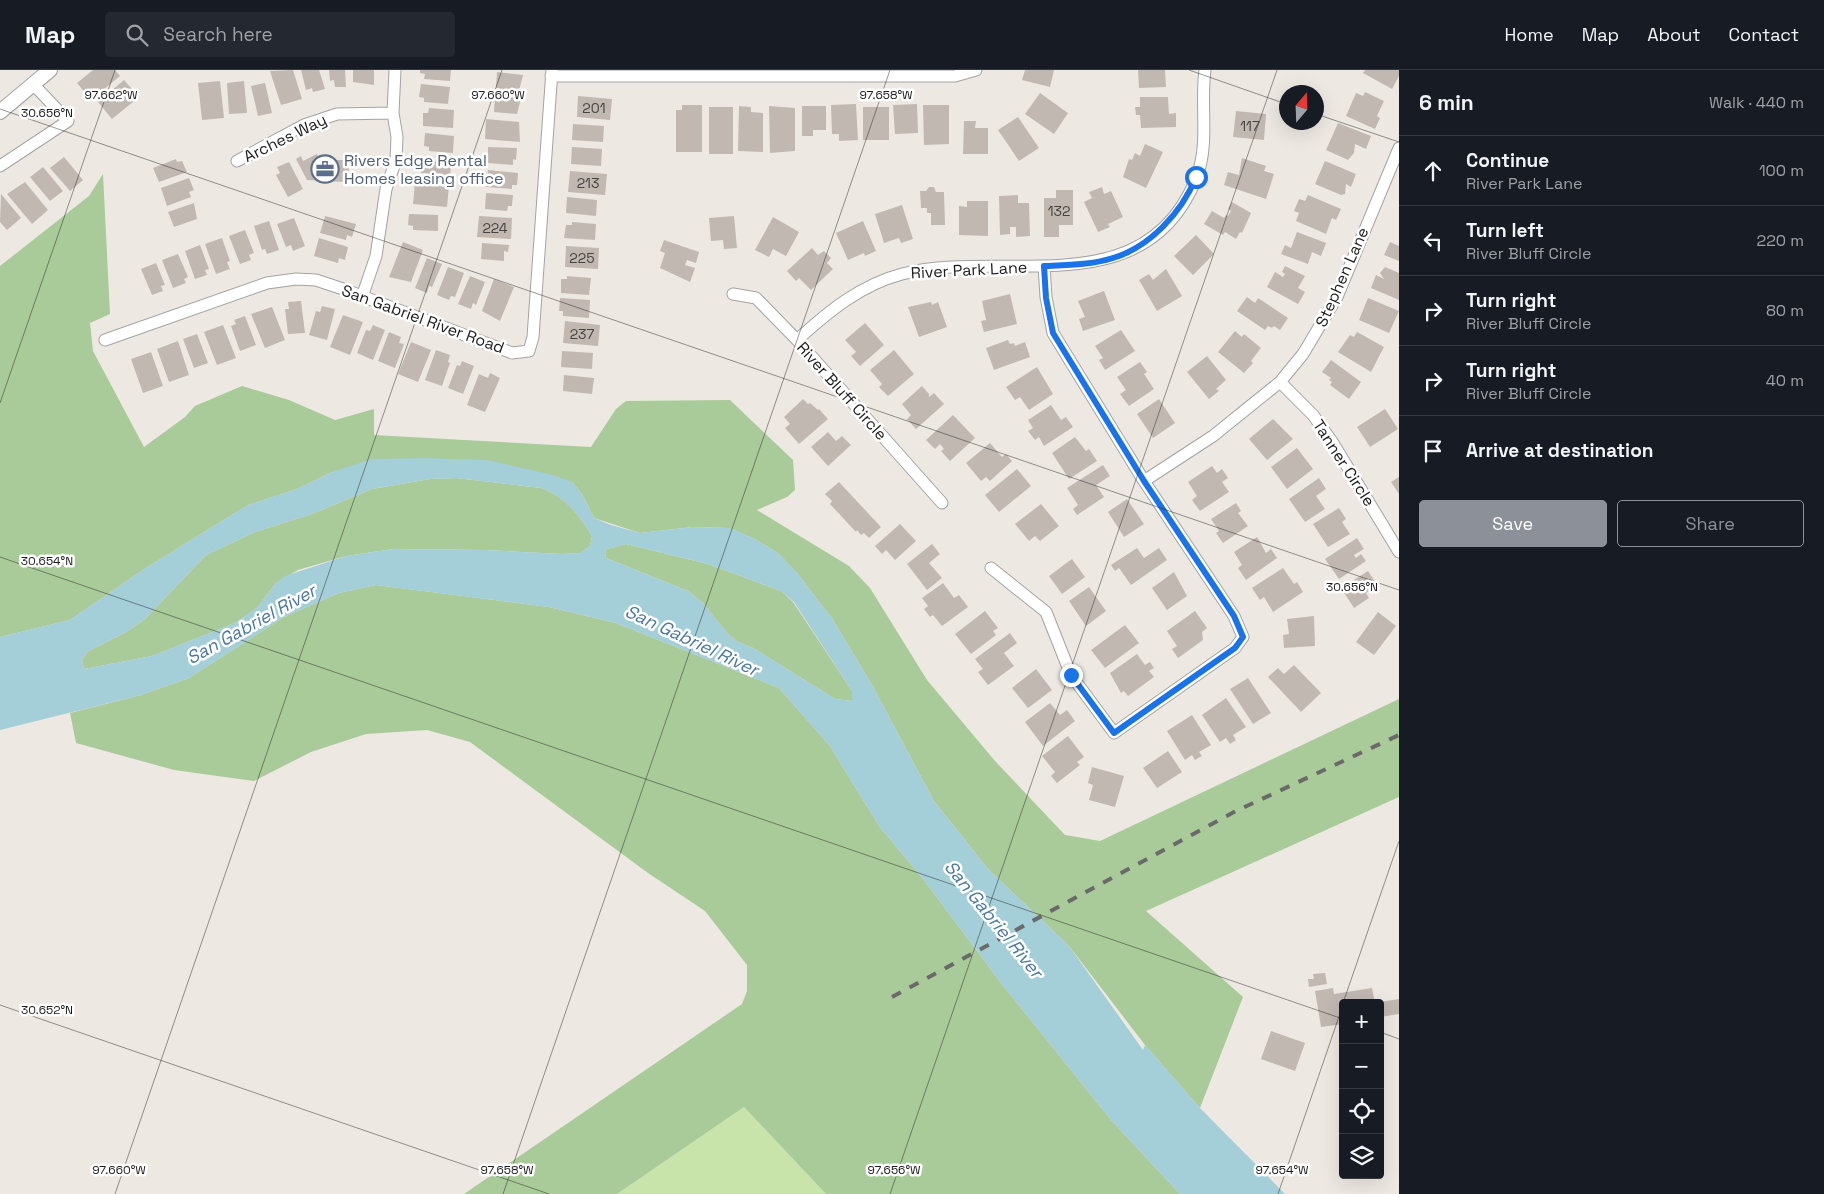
<!DOCTYPE html>
<meta charset="utf-8">
<style>
body{margin:0;font-family:"Space Grotesk",sans-serif;background:#242831;color:#f1f3f6}
.controls{position:absolute;right:15px;bottom:15px;display:grid;overflow:hidden;border-radius:5px;box-shadow:0 5px 20px #0002}
.controls button{width:45px;height:45px;display:grid;place-items:center;padding:0;border:0;border-bottom:1px solid #363941;background:#171b24;color:#f1f3f6;font:25px sans-serif}
.compass{position:absolute;left:1279px;top:15px;width:45px;height:45px;border-radius:50%;background:#171b24;box-shadow:0 5px 20px #0002;rotate:19deg}
.stop{position:absolute;width:15px;height:15px;margin:-11px;border:4px solid #1a73e8;border-radius:50%;background:#fff}
.stop.end{background:#1a73e8;border-color:#fff;box-shadow:0 1px 5px #0008}
.list{margin:0;padding:0;list-style:none}
h2{display:flex;justify-content:space-between;align-items:center;height:65px;margin:0;padding:0 20px;font-size:21px}
h2 small{font-size:16px;font-weight:400;color:#9ea1a6}
.list li{display:grid;grid-template-columns:32px 1fr auto;gap:15px;align-items:center;box-sizing:border-box;height:70px;padding:0 20px;border-top:1px solid #363941}
.list b{display:block;font-size:19px;white-space:nowrap}
.list p{margin:0;font-size:16px;white-space:nowrap;color:#9ea1a6}
.list em{font-size:16px;font-style:normal;color:#9ea1a6}
.actions{display:flex;gap:10px;padding:15px 20px}
.actions a{flex:1;padding:11px 0;border:1px solid #8c9099;border-radius:5px;text-align:center;font-size:18px;color:#8c9099}
.actions .main{background:#8c9099;color:#fff}
.icon{flex:none;width:28px;height:28px;fill:none;stroke:currentColor;stroke-width:2;stroke-linecap:round;stroke-linejoin:round}
.map{position:relative;flex:none;width:1399px;height:1124px;overflow:hidden}
header{display:flex;align-items:center;gap:30px;box-sizing:border-box;height:70px;padding:0 25px;background:#171b24;border-bottom:1px solid #363941}
header strong{font-size:24px}
nav{display:flex;gap:28px;margin-inline-start:auto;font-size:18px}
.search{width:350px;height:45px;background:#242831;display:flex;align-items:center;gap:12px;box-sizing:border-box;padding:0 18px;border-radius:5px;color:#9ea1a6;font-size:19px}
main{display:flex}
aside{flex:1;background:#171b24}
.map>svg:first-child{display:block}
</style>
<header>
<strong>Map</strong>
<div class="search"><svg class="icon" aria-label="search" viewBox="0 0 24 24"><circle cx="10" cy="10" r="6"/><path d="M15 15l6 6"/></svg>Search here</div>
<nav><a>Home</a><a>Map</a><a>About</a><a>Contact</a></nav>
</header>
<main>
<div class="map">
<svg width="1399" height="1124" viewBox="0 0 1399 1124">
<rect width="100%" height="100%" fill="#ede9e2"/>
<path fill="#c9e4aa" d="M744 1037 826 1124H617Z"/>
<path fill="#a9ca99" d="M103 104 110 244 90 253 93 281 144 377 185 347 195 336 242 316 289 330 335 350 374 339V365L591 377 616 339 626 331 730 330 793 390 795 420 787 427 757 440 849 496 870 518 927 610 995 691 1065 765 1100 771 1399 629V727L1146 841 1243 927 1200 1038 1145 975 1069 876 988 799 934 731 872 615 833 550 798 504 778 483 755 469 729 458 692 457 640 463 594 448 582 424 572 412 332 402 297 419 248 435 146 498 70 550 0 567V196L89 126Z
M456 408 541 418C564 426 580 445 592 466L590 476 580 483 562 484 485 480 393 479 346 486 298 500 276 513 258 537 235 553 152 586 84 599 82 590 87 582 128 561 145 549 206 485 255 462 312 444 372 419 430 409Z
M626 474 708 494 781 521 793 532 852 621V631L835 629 753 578 738 572 727 563 703 533 688 521 606 488 605 483 607 479Z
M376 515 549 537 616 553 779 618 830 676 879 756 924 810 1001 913 1112 1051 1180 1124H826L744 1037 617 1124H464L742 934 747 921V895L705 841 648 803 470 672 427 660 366 664 311 682 254 711 174 700 76 673 70 643 141 625 189 608 284 547 339 523Z"/>
<path fill="#a4ced8" fill-rule="evenodd" d="M424 388 487 390 553 405 572 412 582 424 594 448 611 455 640 463 692 457 729 458 755 469 778 483 798 504 833 550 872 615 934 731 988 799 1069 876 1143 980 1145 975 1200 1038 1285 1124H1180L1112 1051 1001 913 924 810 879 756 830 676 779 618 616 553 549 537 376 515 339 523 284 547 189 608 141 625 0 660V567L70 550 146 498 248 435 297 419 332 402 372 389ZM456 408 541 418C564 426 580 445 592 466L590 476 580 483 562 484 485 480 393 479 346 486 285 506 276 513 258 537 235 553 152 586 84 599 82 590 87 582 128 561 145 549 206 485 255 462 312 444 372 419 430 409ZM626 474 708 494 781 521 794 532 852 621V631L835 629 753 578 738 572 727 563 703 533 688 521 606 488 605 483 607 479Z"/>
<path fill="#c1b8b2" d="M93 0H115L120 6 91 30 77 13Z
M293 0 302 29 281 35 270 1Z
M301 0H319L325 19 313 22 312 18 306 20Z
M329 0H345L346 17H335L334 10 330 11Z
M353 0H374V15L353 12Z
M420 0H451L450 11 424 9 425 4 420 3Z
M1025 0H1054L1050 17 1022 10Z
M1138 0H1165L1166 17 1139 18Z
M1365 0H1399V6L1392 19 1363 3Z
M497 2 523 5 519 21 496 18Z
M124 10 139 27 112 49 98 32Z
M220 11 224 48 202 50 198 13Z
M244 11 247 43 229 44 227 13Z
M265 13 272 43 258 46 251 16Z
M421 14 450 17 448 34 424 32V28L419 27Z
M1365 22 1384 31 1377 46 1380 48 1375 59 1346 46 1356 23 1363 26Z
M1040 23 1068 43 1054 64 1025 44Z
M495 26 521 28 517 44 494 42Z
M578 26 612 29 610 50 577 47Z
M1140 27H1168L1169 44 1176 43V57L1141 58 1140 45H1136L1135 37H1140Z
M856 34 858 70 839 71V64H832L831 35Z
M917 34 918 63 895 64 893 35Z
M682 35H702V82H676V40H682Z
M923 35H949V74L924 75Z
M739 36 751 37V42L763 43V82L738 81Z
M769 36 795 38V81L770 83Z
M802 36H826V60H813V66H802Z
M709 37H733V84H709Z
M863 37H889V70H863Z
M429 38 454 40 453 58 423 56V43H428Z
M1236 41 1266 44 1264 70 1233 67Z
M1018 47 1039 78 1019 91 998 60Z
M486 49 519 52 520 72 485 69Z
M964 51H976L975 58H988V84H963Z
M1338 53 1371 66 1366 79 1355 74 1354 83 1348 90 1326 80Z
M573 54 604 56 603 72 572 70Z
M425 63 454 66 453 83 429 81V77L424 76Z
M1145 74 1163 82 1146 118 1123 107 1129 89 1132 90 1135 83 1140 86Z
M488 77 517 78 516 90 513 89V95L488 93Z
M572 77 602 79 601 96 571 94Z
M317 84 320 90H348L349 107H345L344 112 307 110 296 89 301 86 303 91Z
M64 87 83 110 70 121 50 98Z
M1242 88 1266 96 1264 101 1274 104 1266 129 1224 115 1228 102 1239 105Z
M176 89 177 92 182 91 187 102 159 112 153 98Z
M422 90 451 92 450 109 425 107 426 103H421Z
M1325 91 1356 104 1351 117 1346 114 1345 124 1341 125 1315 114Z
M289 92 303 119 288 127 276 105 280 103 277 97Z
M43 97 63 121 50 131 30 107Z
M488 100 518 103 517 115H512V119L486 117Z
M570 101 607 104 605 125 568 122Z
M189 108 194 120 189 122 191 127 167 136 161 118Z
M25 112 48 140 32 154 7 124Z
M415 113 449 116 447 137 413 134Z
M929 117H934L936 122H944L945 155H931V143H927V138H921L920 121H926Z
M1102 117 1104 124 1111 121 1123 147 1108 154 1110 157 1098 162 1084 132 1092 128 1089 122Z
M1056 120H1073V155H1059V167H1044V128H1056Z
M486 123 513 125 512 136H508L507 141 485 139Z
M1 124 21 148 7 160 0 152Z
M1018 125V133H1029L1030 166 1016 167V157H1010V164L1000 165 999 126Z
M1308 125 1341 139 1336 150 1332 148 1326 164 1296 151 1299 143 1294 141 1299 129 1305 131Z
M567 127 597 130 596 146 566 143Z
M967 131H988V166L959 165V136L967 137Z
M1232 132 1251 143 1242 163 1240 162 1236 169 1225 162 1223 165 1204 154 1212 141 1224 148 1226 145 1228 146 1231 141 1228 139Z
M194 133 197 149 174 157 168 142Z
M902 135 913 169 901 173 899 168 884 173 875 144Z
M409 144 438 145V161L413 160V156L408 155Z
M325 146 356 154 352 167 347 165 346 170 320 163Z
M479 146 512 148 511 169 477 167Z
M734 146 737 178 724 179 723 170 711 171 709 148Z
M773 147 799 162 786 186 773 179 769 187 755 180Z
M294 148 305 176 293 181 291 175 286 177 277 154Z
M269 151 279 180 267 184 265 179 262 180 254 156Z
M863 151 876 181 865 186 864 183 848 190 836 163Z
M572 152 596 154 595 170 564 168 566 155H572Z
M245 160 254 183 249 185 251 190 240 194 229 166Z
M1297 162 1326 173 1321 186 1312 182 1308 194 1281 184 1285 175 1291 178Z
M1196 165 1214 184 1193 205 1174 186Z
M222 168 230 191 227 192 230 199 216 204 205 174Z
M319 168 348 177 345 190 339 188 338 193 314 186Z
M664 170 699 182 696 193 687 190 685 195 695 198 690 212 660 198 665 183 660 181Z
M403 172 423 180 411 212 389 207Z
M1390 172 1399 176V191L1384 185Z
M482 173 509 175 508 182 504 181V191L481 189Z
M200 175 209 199 205 200 207 205 195 209 185 181Z
M566 176 599 178 598 199 565 197Z
M812 178 818 185 824 181 831 188 827 193 833 199 811 220 799 208 796 211 787 201Z
M178 184 188 207 184 209 186 213 173 218 162 190Z
M427 188 442 194 432 217 429 216 427 223 415 218Z
M156 193 165 215 161 216 163 221 152 225 141 199Z
M1285 196 1305 206 1298 218 1305 222 1298 234 1267 217 1275 202 1283 207 1285 204 1282 202Z
M448 197 464 203 455 227 451 226 449 230 437 225Z
M1385 197 1399 203V230L1371 218 1376 205 1384 209 1380 203Z
M1166 199 1182 226 1157 241 1139 210 1149 204 1153 210Z
M470 206 485 212 476 235 473 233 471 239 458 234Z
M567 206 591 208 589 225 561 223V209H567Z
M494 209 514 217 500 251 482 241Z
M1104 221 1115 250 1083 261 1079 249 1085 247 1078 231Z
M1010 224 1017 254 984 262 981 251 986 250 982 231Z
M1247 227 1255 233 1258 228 1288 248 1280 260 1274 256 1272 258 1268 256 1265 260 1237 241Z
M560 228 590 230 589 248 563 246V241H559Z
M1368 228 1399 241 1389 263 1359 250Z
M301 231 305 263 288 264 285 239H289L288 232Z
M931 232 932 235 938 232 947 257 919 267 908 237Z
M322 236 335 239 327 270 309 265 316 241 320 242Z
M272 237 285 270 265 278 251 244Z
M343 245 363 252 350 285 330 277Z
M245 246 256 275 240 281 231 256 236 254 234 250Z
M565 251 600 255 598 276 563 273Z
M865 253 884 275 860 296 851 286 856 282 845 270Z
M223 255 236 288 217 295 204 262Z
M373 255 385 260 373 290 357 283 366 260 370 261Z
M1121 260 1135 281 1105 300 1099 290 1103 288 1095 276Z
M1235 261 1242 267 1244 264 1261 278 1251 291 1253 293 1244 303 1218 282Z
M389 262 401 267 399 273 404 274 395 298 378 291Z
M1357 262 1384 277 1371 302 1338 282 1350 265 1354 267Z
M197 264 208 293 194 298 183 269Z
M1008 270 1010 274 1014 273 1015 276 1025 272 1030 287 994 300 986 278Z
M178 271 189 305 169 312 157 279Z
M411 272 431 280 418 312 398 304Z
M436 280 450 285 448 292 450 293 442 316 425 310Z
M894 280 914 304 888 326 879 317 882 314 870 300Z
M562 281 593 283 592 299 561 297Z
M151 282 163 316 143 323 131 289Z
M1207 286 1226 310 1216 319 1219 321 1209 329 1187 302Z
M1331 290 1361 312 1349 329 1330 315 1332 312 1329 310 1331 308 1322 302Z
M462 291 474 296 463 324 448 318 457 295 460 296Z
M1140 292 1147 302 1144 304 1154 319 1129 336 1120 324 1126 320 1117 307Z
M1037 297 1053 324 1029 340 1020 327 1015 330 1006 317Z
M490 303 500 308 485 342 467 335 479 304 488 308Z
M564 305 594 308 592 324 563 321Z
M922 316 929 324V327L934 323 944 334 916 359 907 349 911 345 902 334Z
M803 329 808 334 810 333 818 340 819 339 828 349 799 374 785 358 790 354 784 347Z
M1159 329 1175 353 1153 368 1137 344Z
M1051 335 1061 350 1066 347 1073 357 1044 376 1039 367 1035 370 1028 361 1033 358 1028 350Z
M1385 339 1398 359 1370 377 1357 357Z
M953 345 975 368 950 391 941 381 944 379 940 374 935 379 926 370Z
M1273 349 1293 369 1267 390 1249 369Z
M828 362 836 371 842 366 851 375 828 396 811 377Z
M1075 367 1086 381 1089 379 1097 391 1069 409 1052 383Z
M990 373 1002 387 1006 384 1012 391 990 411 986 407 981 411 966 393Z
M1297 378 1313 399 1287 419 1271 397Z
M1103 395 1110 406 1096 415 1104 427 1077 445 1073 439 1078 435 1067 418Z
M1212 396 1217 403 1222 399 1228 408 1222 412 1229 422 1200 441 1192 430 1197 426 1188 412Z
M1017 399 1031 416 999 442 985 425Z
M1399 407V424L1391 412Z
M1319 408 1326 419 1316 426 1325 439 1305 452 1289 429Z
M839 412 881 457 869 468 864 463 861 465 857 460 856 462 830 434 832 431 825 424Z
M1127 429 1144 454 1124 467 1108 442Z
M1236 433 1241 441 1238 443 1248 456 1223 473 1216 463 1219 461 1211 449Z
M1041 434 1059 456 1040 471 1035 466 1029 471 1015 454Z
M1339 438 1346 449 1342 452 1350 464 1328 477 1313 454Z
M900 454 916 471 895 490 886 480 882 484 875 476Z
M1257 467 1266 483 1271 479 1277 488 1246 510 1238 498 1242 495 1234 482Z
M1357 468 1364 479 1354 485 1356 488 1361 484 1366 491 1339 509 1325 489Z
M932 474 940 484 929 493 942 508 927 520 907 494Z
M1137 478 1144 488 1159 478 1167 490 1131 515 1119 498 1115 501 1111 495Z
M1072 489 1085 507 1062 524 1049 506Z
M1283 498 1294 514 1297 512 1303 522 1273 542 1264 527 1260 530 1252 518Z
M1368 501 1376 513 1368 518 1369 521 1366 523 1369 528 1354 538 1341 518Z
M1174 502 1187 526 1167 540 1152 518Z
M943 513 954 528 959 525 968 537 942 556 933 545 930 547 924 539 928 536 922 528Z
M1089 517 1106 541 1086 556 1069 531Z
M985 541 998 558 993 561 996 565 971 584 955 564Z
M1195 541 1207 558 1202 562 1203 570 1178 588 1172 579 1177 576 1167 561Z
M1378 542 1396 556 1374 585 1356 572Z
M1314 546 1315 576 1284 578 1283 565 1289 564 1287 549Z
M1125 555 1139 573 1105 598 1091 580Z
M1010 563 1017 573 1004 583 1014 596 988 615 978 602 983 599 975 589Z
M1137 584 1145 595 1150 592 1154 598 1149 601 1154 607 1128 626 1124 621 1121 623 1110 603Z
M1294 595 1321 623 1301 642 1268 607 1278 598 1284 604Z
M1036 599 1052 620 1028 638 1012 618Z
M1248 608 1271 643 1253 654 1230 619Z
M1226 628 1246 657 1233 665 1236 670 1230 674 1226 668 1220 672 1202 645Z
M1050 633 1060 645 1067 640 1075 651 1043 676 1025 652Z
M1192 645 1211 675 1199 682 1202 686 1195 690 1192 685 1185 690 1167 661Z
M1068 666 1084 687 1077 692 1080 695 1057 713 1051 706 1055 702 1042 686Z
M1168 681 1182 702 1157 718 1143 698Z
M1092 697 1124 706 1115 737 1089 730 1093 715 1088 713Z
M1325 903 1327 914 1309 917 1308 909H1314L1313 904Z
M1333 918 1334 924 1372 918 1375 933H1343V954L1321 957 1315 921Z
M1399 929V944L1380 947V932Z
M1271 961 1305 973 1295 1001 1261 989Z"/>
<g fill="none" stroke-linecap="round" stroke-linejoin="round">
<g stroke="#a3a3a3" stroke-width="13">
<path id="minor" d="M551 6H955L976 0
M237 91 304 55 337 44 393 43
M0 96 68 51 33 14
M733 224 756 228 797 270 942 433
M362 227 376 186 386 119 396 90 397 67 393 43 395 0
M105 270 267 213 296 209 316 210 343 219 512 283 529 281 533 267 552 0
M797 270C828 242 860 215 902 204 1002 178 1144 237 1196 109 1210 74 1200 36 1205 0
M1280 312 1313 345 1333 373 1399 482
M1144 411 1213 366 1280 312 1303 284 1337 227 1399 78
M991 498 1046 542 1071 605 1114 663 1235 578 1243 567 1234 546 1144 411 1053 263 1046 227 1044 196"/>
</g>
<g stroke="#a3a3a3" stroke-width="16">
<path id="tertiary" d="M0 42 50 0"/>
</g>
<use href="#minor" stroke="#fff" stroke-width="11"/>
<use href="#tertiary" stroke="#fff" stroke-width="14"/>
<path stroke="#6a6a6a" stroke-width="4" stroke-dasharray="10 10" stroke-linecap="butt" d="M892 927 1234 742 1399 665"/>
</g>
<g fill="none" stroke-linecap="round" stroke-linejoin="round">
<path stroke="#1a73e8" stroke-width="6" d="M1071 605 1114 663 1235 578 1243 567 1234 546 1144 411 1053 263 1046 228 1044 196C1067 195 1091 195 1113 188 1150 177 1182 142 1196 107"/>
</g>
<path fill="none" stroke="#1c1c1c" stroke-width="1" stroke-opacity="0.45" d="M1189 0 1286 34M0 39 1399 520M1316 44 1399 72M0 333 115 0M0 487 1343 949M1343 933 1399 771M0 935 549 1124M1380 962 1399 969M115 1124 502 0M503 1124 890 0M890 1124 1277 0M1278 1124 1343 935"/>
<defs>
<g id="office-ring" transform="scale(1.4375)"><circle r="9.5" fill="#fff" stroke="#5c6f8a" stroke-width="1.5"/><path d="M-6-3h4V-5.5h4V-3h4V5H-6ZM-1-4.5V-3h2v-1.5ZM-6 0V1H6V0Z" fill="#5c6f8a"/></g>
</defs>
<g fill-rule="evenodd">
<use href="#office-ring" x="325" y="99"/>
</g>
<g text-anchor="middle" dominant-baseline="central" stroke-width="5" stroke-linejoin="round" paint-order="stroke">
<g font-size="14" fill="#454342">
<text x="594" y="38">201</text>
<text x="1250" y="56">117</text>
<text x="588" y="113">213</text>
<text x="1059" y="141">132</text>
<text x="495" y="158">224</text>
<text x="582" y="188">225</text>
<text x="582" y="264">237</text>
</g>
<g font-size="16" fill="#1c1c1c" stroke="#fff">
<text transform="translate(285 68) rotate(-26)">Arches Way</text>
<text transform="translate(969 200) rotate(-3)">River Park Lane</text>
<text transform="translate(1342 207) rotate(-66)">Stephen Lane</text>
<text transform="translate(423 249) rotate(20)">San Gabriel River Road</text>
<text transform="translate(842 321) rotate(48)">River Bluff Circle</text>
<text transform="translate(1344 393) rotate(57)">Tanner Circle</text>
</g>
<g font-size="16" fill="#4e5e75" stroke="#fff" text-anchor="start">
<text x="344" y="90">Rivers Edge Rental<tspan x="344" dy="18">Homes leasing office</tspan></text>
</g>
<g font-size="18" font-style="italic" fill="#4c779e" stroke="#fff">
<text transform="translate(251 554) rotate(-29)">San Gabriel River</text>
<text transform="translate(692 570) rotate(25)">San Gabriel River</text>
<text transform="translate(994 849) rotate(51)">San Gabriel River</text>
</g>
</g>
<g font-size="12" text-anchor="middle" fill="#1c1c1c" stroke="#fff" stroke-width="5" stroke-linejoin="round" paint-order="stroke">
<text x="498" y="29">97.660°W</text>
<text x="886" y="29">97.658°W</text>
<text x="111" y="29">97.662°W</text>
<text x="47" y="47">30.656°N</text>
<text x="47" y="495">30.654°N</text>
<text x="1352" y="521">30.656°N</text>
<text x="47" y="944">30.652°N</text>
<text x="119" y="1104">97.660°W</text>
<text x="507" y="1104">97.658°W</text>
<text x="894" y="1104">97.656°W</text>
<text x="1282" y="1104">97.654°W</text>
</g>
</svg>
<div class="controls">
<button>+</button>
<button>−</button>
<button><svg class="icon" aria-label="locate" viewBox="0 0 24 24"><circle cx="12" cy="12" r="6"/><path d="M12 2v4M12 18v4M2 12h4M18 12h4"/></svg></button>
<button><svg class="icon" aria-label="layers" viewBox="0 0 24 24"><path d="M12 4l9 5-9 5-9-5zM3 14l9 5 9-5"/></svg></button>
</div>
<svg class="compass" viewBox="-18 -18 36 36"><path d="M0-13l5 13h-10z" fill="#e53935"/><path d="M0 13l5-13h-10z" fill="#9ea1a6"/></svg>
<div class="stop" style="left:1196px;top:107px"></div>
<div class="stop end" style="left:1071px;top:605px"></div>
</div>
<aside>
<h2>6 min<small>Walk · 440 m</small></h2>
<ul class="list">
<li><svg class="icon" aria-label="ahead" viewBox="0 0 24 24"><path d="M12 20V5M6 11l6-6 6 6"/></svg><div><b>Continue</b><p>River Park Lane</p></div><em>100 m</em></li>
<li><svg class="icon" aria-label="left" viewBox="0 0 24 24"><path d="M17 20v-9H6M10 6l-5 5 5 5"/></svg><div><b>Turn left</b><p>River Bluff Circle</p></div><em>220 m</em></li>
<li><svg class="icon" aria-label="right" viewBox="0 0 24 24"><path d="M7 20v-9h11M14 6l5 5-5 5"/></svg><div><b>Turn right</b><p>River Bluff Circle</p></div><em>80 m</em></li>
<li><svg class="icon" aria-label="right" viewBox="0 0 24 24"><path d="M7 20v-9h11M14 6l5 5-5 5"/></svg><div><b>Turn right</b><p>River Bluff Circle</p></div><em>40 m</em></li>
<li><svg class="icon" aria-label="arrive" viewBox="0 0 24 24"><path d="M6 21V4h12l-3 4 3 4H6"/></svg><div><b>Arrive at destination</b></div></li>
</ul>
<div class="actions"><a class="main">Save</a><a>Share</a></div>
</aside>
</main>
